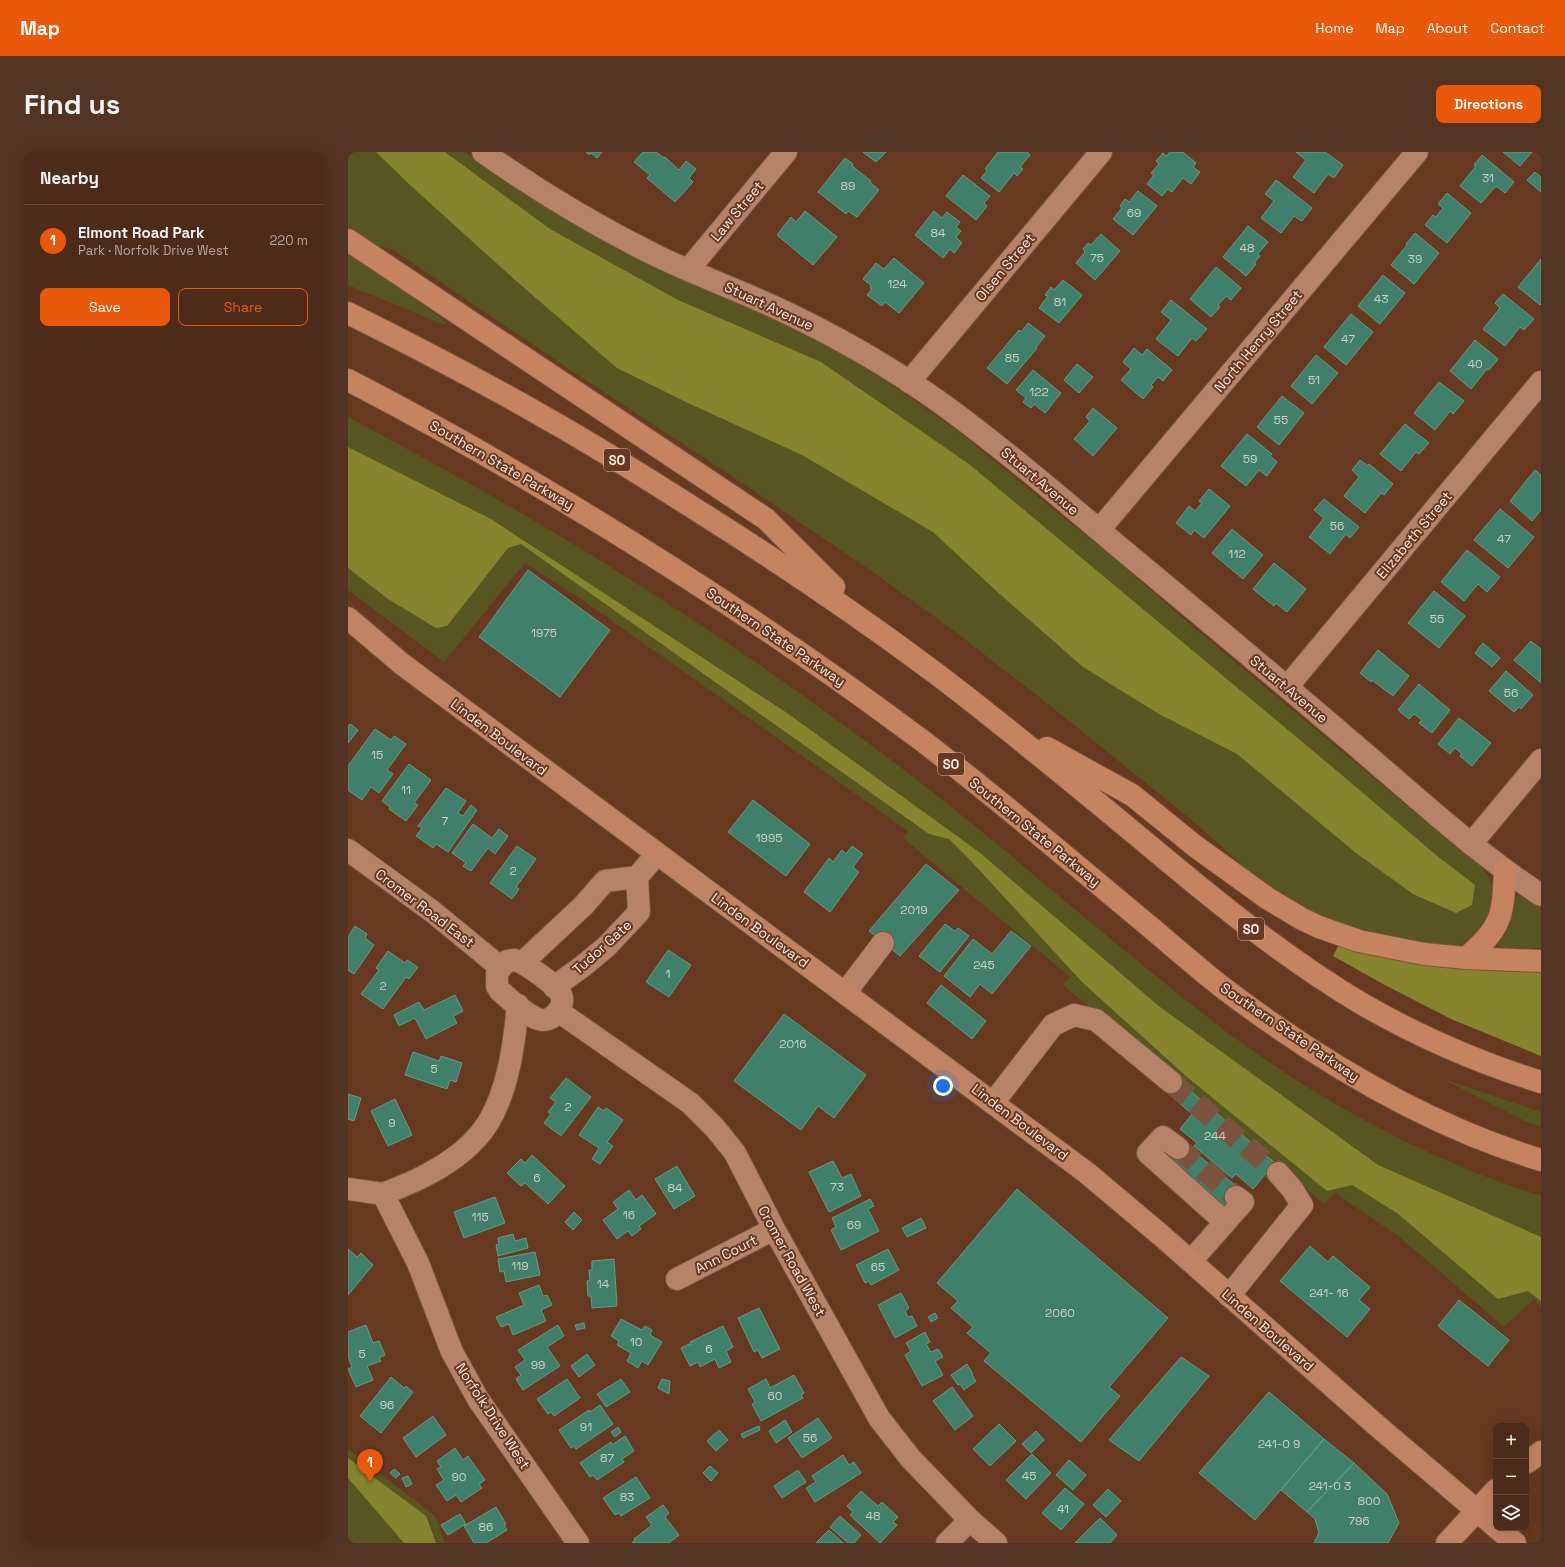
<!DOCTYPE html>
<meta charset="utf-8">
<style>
body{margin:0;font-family:"Space Grotesk",sans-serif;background:#533321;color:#f1f3f6}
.controls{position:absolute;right:12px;bottom:12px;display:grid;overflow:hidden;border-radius:8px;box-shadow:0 4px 16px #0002}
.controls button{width:36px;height:36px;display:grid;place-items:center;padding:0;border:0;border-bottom:1px solid #634737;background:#4c2b18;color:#f1f3f6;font:20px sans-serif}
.you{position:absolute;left:595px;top:934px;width:14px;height:14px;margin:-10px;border:3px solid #fff;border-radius:50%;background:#1a73e8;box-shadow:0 0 0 6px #1a73e833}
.badge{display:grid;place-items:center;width:26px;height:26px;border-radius:50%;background:#ea580c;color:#fff;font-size:13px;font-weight:700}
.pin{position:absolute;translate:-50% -33px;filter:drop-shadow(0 1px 2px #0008)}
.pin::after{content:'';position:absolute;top:21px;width:14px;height:12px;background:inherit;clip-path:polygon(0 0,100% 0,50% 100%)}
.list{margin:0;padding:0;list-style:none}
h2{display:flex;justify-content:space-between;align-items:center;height:52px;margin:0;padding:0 16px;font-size:17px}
h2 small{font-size:13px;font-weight:400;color:#b2a7a2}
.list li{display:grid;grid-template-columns:26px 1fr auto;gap:12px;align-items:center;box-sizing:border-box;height:72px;padding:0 16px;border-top:1px solid #634737}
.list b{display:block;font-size:15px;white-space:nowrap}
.list p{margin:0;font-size:13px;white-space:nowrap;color:#b2a7a2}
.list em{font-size:13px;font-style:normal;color:#b2a7a2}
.actions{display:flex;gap:8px;padding:12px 16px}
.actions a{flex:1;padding:9px 0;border:1px solid #ea580c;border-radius:8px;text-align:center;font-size:14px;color:#ea580c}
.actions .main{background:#ea580c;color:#fff}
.icon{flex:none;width:22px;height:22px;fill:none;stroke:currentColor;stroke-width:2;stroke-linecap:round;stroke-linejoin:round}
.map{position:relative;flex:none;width:1193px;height:1391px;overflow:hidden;border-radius:8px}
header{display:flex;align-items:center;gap:24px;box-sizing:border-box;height:56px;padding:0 20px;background:#ea580c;color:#fff}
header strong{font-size:19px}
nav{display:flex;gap:22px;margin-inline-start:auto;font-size:14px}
.intro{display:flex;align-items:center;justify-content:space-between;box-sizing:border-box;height:96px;padding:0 24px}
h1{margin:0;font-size:28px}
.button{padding:10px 18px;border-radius:8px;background:#ea580c;color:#fff;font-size:14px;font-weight:700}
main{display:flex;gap:24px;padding:0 24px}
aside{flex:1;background:#4c2b18;border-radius:8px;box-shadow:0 4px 16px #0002}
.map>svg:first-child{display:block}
</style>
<header>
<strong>Map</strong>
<nav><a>Home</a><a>Map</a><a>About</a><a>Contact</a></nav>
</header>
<div class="intro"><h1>Find us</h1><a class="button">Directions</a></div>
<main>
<aside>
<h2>Nearby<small></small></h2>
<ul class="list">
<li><span class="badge">1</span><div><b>Elmont Road Park</b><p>Park · Norfolk Drive West</p></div><em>220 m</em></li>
</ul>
<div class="actions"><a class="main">Save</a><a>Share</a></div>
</aside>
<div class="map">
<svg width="1193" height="1391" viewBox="0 0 1193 1391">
<rect width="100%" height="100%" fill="#663920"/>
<path fill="#575620" d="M0 0H117L178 42 457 183 504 208 538 229 611 280 673 331 763 404 850 479 1078 670 1120 703 1132 714 1141 725 1144 733 1145 748 1139 769 1127 783 1116 791 1108 794H1091L1027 782 971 765 908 729 893 712 846 670 700 552 606 479 532 425 381 322 228 222 47 99 40 96 26 93 0 76Z
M0 101 42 129 98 170 99 172 91 171 0 133Z
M0 265C87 312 173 359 256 411 362 477 465 548 564 624 647 688 726 758 808 824 840 850 872 876 905 899 994 961 1090 1011 1193 1044V1156L1186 1147 1156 1175 1049 1083 987 1041 976 1052 715 833 722 825 555 686 560 679 236 449 177 411 96 510 0 438Z
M1171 743 1193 756V796H1155L1150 793V789L1162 770 1166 746Z
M1093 926 1193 960V975L1175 968Z
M0 1297 87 1364 97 1391H0Z"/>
<path fill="#86852d" d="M28 0H97L202 77 330 148 473 210 621 312 995 624 1088 703 1127 733 1124 753 1108 761 1065 742 1008 701 889 602 811 562 735 515 645 436 585 380 454 303 340 251 269 216 167 128 62 33Z
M0 295 143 367 439 561 631 700 812 855 1030 1013 1193 1085V1149L1180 1139 1150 1147 1049 1061 1004 1033 979 1039 839 925 734 830 624 710 601 687 581 682 173 392 160 396 99 474 88 476 40 447 0 416Z
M990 794 1049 808 1193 818V904L1103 867 1035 832 985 804Z
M0 1306 78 1364 88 1391H56L0 1326Z"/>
<path fill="#407f69" stroke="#609e87" d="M238 0H254L249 6 243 1 241 3Z
M295 0H308L316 6 317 5 331 18 338 9 348 17 341 26 345 30 327 50 299 26 302 23 286 10Z
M515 0H538L528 10Z
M650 0H679L682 3 672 15 675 17 669 24 666 21 651 40 633 26 639 19 637 17Z
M822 0H835L848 11 845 15 852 20 843 32 835 26 824 40 820 37 814 44 799 32 806 23 803 21 811 12 808 9 815 1 818 4Z
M948 0H977L995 13 986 26 980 22 966 41 945 25 958 8Z
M1155 0H1184L1172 14Z
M1134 3 1166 30 1157 41 1148 34 1133 51 1112 34 1128 14 1126 13Z
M497 6 505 12 504 14 523 29 522 30 531 38 509 65 500 59 498 62 470 40Z
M1187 20 1193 25V40L1179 28Z
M615 23 642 44 636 51 639 54 628 68 598 44Z
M928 28 964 56 954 69 946 64 933 81 913 66 926 49 917 42Z
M790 39 809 54 785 83 765 67 774 56 772 54 777 47 781 50Z
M1099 41 1123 61 1099 91 1077 73 1085 63 1088 65 1095 56 1090 52Z
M457 59 489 85 465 113 429 83 443 65 448 70Z
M586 59 594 66 599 60 612 70 608 75 613 79 608 85 614 91 606 101 602 97 595 106 567 83Z
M900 74 920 90 910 102 912 104 906 111 908 112 898 124 875 105Z
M1067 81 1091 101 1066 132 1043 113 1059 93 1058 92Z
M753 82 772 99 747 128 728 111 737 100 735 97 740 91 743 93Z
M546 106 576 131 551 161 537 150 534 154 519 143 524 137 522 136 523 133 515 127 528 111 536 117Z
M1193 107V152L1192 153 1170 135Z
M868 115 893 136 883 148 878 144 870 153 872 155 863 165 842 147Z
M1035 123 1057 141 1032 172 1010 154Z
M715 128 734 143 711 171 691 156 700 144 697 143 703 135 706 138Z
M1155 142 1186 167 1176 178 1172 175 1157 194 1135 177 1152 156 1147 151Z
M823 148 859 177 848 189 844 186 830 204 808 187 823 168 813 160Z
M1003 162 1025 180 998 213 976 195Z
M680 171 697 184 688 195 689 196 659 232 639 216 671 178 673 180Z
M1127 188 1150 207 1141 218 1139 217 1123 237 1102 219Z
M786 196 794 203 799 197 824 218 815 229 810 225 803 233 805 235 795 247 773 228 783 217 775 210Z
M968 203 990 221 964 252 943 234Z
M729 212 745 225 731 241 716 228Z
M685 218 713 241 697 261 686 252 683 256 675 250 678 246 668 238Z
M1091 230 1116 249 1105 262 1102 259 1087 278 1066 261Z
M934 244 956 261 931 293 909 275Z
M745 256 769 276 745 304 726 287 742 269 738 265Z
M1057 272 1081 291 1071 302 1068 300 1053 319 1032 302Z
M899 282 924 302 922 304 929 310 919 324 911 318 898 334 873 314Z
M1012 308 1020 314 1021 312 1045 332 1036 343 1033 341 1017 361 996 344 1011 325 1004 318Z
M1187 318 1193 323V358L1184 369 1162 349Z
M861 337 882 354 856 386 846 378 843 383 828 371 841 354 847 359 854 351 851 349Z
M976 347 1011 375 1002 386 998 382 982 402 961 385 976 366 966 358Z
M1152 357 1186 385 1160 416 1126 388Z
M884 377 915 403 895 427 864 401Z
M1119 398 1152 425 1139 440 1130 432 1116 449 1093 430Z
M926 411 958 437 939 460 928 451 926 454 905 437Z
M180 418 262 478 212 545 131 485Z
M1086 439 1117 464 1091 496 1060 471Z
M1183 489 1193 497V531L1166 508Z
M1135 491 1152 506 1144 515 1127 501Z
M1030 498 1061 524 1045 544 1024 528 1023 530 1012 521Z
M1158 519 1185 543 1173 557 1171 555 1166 560 1141 539Z
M1071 532 1102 558 1084 581 1071 571 1074 568 1066 562 1061 567 1050 558Z
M1111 566 1143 591 1124 614 1112 604 1114 602 1107 596 1102 602 1090 592Z
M2 572 10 578 0 591V574Z
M27 577 43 588 46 584 58 592 39 618 45 622 31 641 23 635 14 648 0 638V614Z
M61 612 83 628 66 651 70 653 58 669 41 657 42 655 34 649Z
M98 636 118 649 110 661 115 664 123 653 129 658 100 700 88 692 85 696 68 684 74 676 70 674Z
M405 648 462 692 438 724 380 680Z
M125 672 144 686 151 677 160 684 147 702 140 696 123 719 115 714 118 711 104 701Z
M169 694 188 707 168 735 171 737 164 747 142 731Z
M504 694 515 702 505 715 511 720 482 760 456 740 481 706 485 710 494 698 498 702Z
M578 712 611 738 552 804 521 779Z
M597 772 607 779 610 776 621 784 592 820 571 804Z
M7 774 19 782 17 786 26 793 6 822 0 818V785Z
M663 779 683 794 644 842 632 832 622 845 596 824 625 787 644 802Z
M320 798 343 813 321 845 298 830Z
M40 799 57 811 59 808 70 815 61 827 58 825 35 857 13 842 31 818 28 816Z
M593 833 638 869 624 887 579 851Z
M107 843 115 859 105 864 109 871 78 887 67 866 51 874 46 863 71 850 76 858Z
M436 862 518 923 486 966 470 954 453 978 386 929Z
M65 900 91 909 93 904 114 911 108 930 102 928 99 937 57 923Z
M826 925 934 1017 925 1028 918 1021 905 1037 888 1022 884 1026 846 994 849 991 832 977 844 962 816 938Z
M218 926 243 945 213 984 196 971 203 962 200 960 208 950 202 946Z
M0 942 13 946 6 969 0 967Z
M47 947 64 983 40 994 23 959Z
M250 955 256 959 258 956 275 968 259 990 265 994 252 1012 244 1007 251 996 231 983Z
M834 990 893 1038 875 1060 816 1012Z
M184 1003 217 1034 200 1052 177 1031 173 1034 159 1021 173 1007 177 1011Z
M485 1009 494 1026 503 1022 513 1044 481 1060 461 1020Z
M329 1014 347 1044 326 1057 307 1027Z
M669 1037 820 1166 761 1235 772 1244 733 1290 636 1209 643 1201 619 1181 625 1175 603 1156 610 1149 589 1131Z
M281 1038 288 1048 294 1043 308 1062 291 1074 293 1077 284 1084 280 1079 269 1087 255 1068 270 1057 265 1050Z
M147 1045 157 1071 116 1086 106 1060Z
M522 1047 526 1054 520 1057 531 1079 493 1098 483 1078 488 1075 484 1066Z
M226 1060 234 1068 225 1078 217 1070Z
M573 1066 578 1076 559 1085 554 1076Z
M165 1082 167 1089 178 1086 180 1096 150 1104 148 1093 151 1092 150 1086Z
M962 1094 980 1110 985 1104 1022 1135 1011 1148 1022 1157 999 1185 932 1129Z
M0 1097 9 1105 13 1101 25 1113 0 1143Z
M540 1097 551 1118 523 1133 521 1129 517 1131 508 1113Z
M187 1100 192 1123 158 1130 156 1119 152 1120 150 1107Z
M266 1107 269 1154 244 1156 243 1144H240L239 1129 242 1128 241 1118H244V1109Z
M191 1133 195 1144 199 1143 204 1153 193 1158 198 1169 165 1183 161 1172 153 1175 148 1165 176 1153 171 1141Z
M553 1141 561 1156 557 1159 560 1165 564 1164 569 1174 547 1186 530 1153Z
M1111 1148 1161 1188 1140 1214 1090 1174Z
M411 1156 432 1197 414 1206 410 1198 406 1200 390 1166Z
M587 1161 590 1166 583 1170 580 1165Z
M273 1167 294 1178 297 1174 304 1178 302 1183 314 1190 300 1213 294 1209 290 1216 279 1209 283 1201 269 1193 271 1189 263 1184Z
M236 1171 237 1176 229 1178 227 1173Z
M18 1173 25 1191 31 1189 37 1203 31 1206 33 1209 19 1214 25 1228 8 1235 0 1217 4 1215 0 1204V1180Z
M210 1173 216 1184 199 1195 212 1214 175 1238 168 1227 173 1223 167 1215 177 1208 170 1198Z
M375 1174 385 1195 378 1199 383 1210 371 1216 367 1207 352 1215 350 1210 342 1214 333 1196 341 1192 342 1194 343 1193 342 1190Z
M577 1180 582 1190 578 1192 583 1200 590 1197 595 1205 587 1209 595 1223 574 1234 557 1203 563 1199 558 1191Z
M239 1202 247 1213 231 1225 223 1214Z
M833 1205 861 1224 791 1309 761 1288Z
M619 1212 625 1222 624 1223 628 1229 616 1238 612 1232 610 1233 603 1223Z
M446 1223 456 1241 453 1243 455 1246 413 1269 404 1252 407 1250 400 1237 418 1227 422 1236Z
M43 1225 56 1236 58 1234 65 1240 33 1281 12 1264Z
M219 1227 232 1246 206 1264 203 1260 200 1262 189 1247Z
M273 1227 282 1240 258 1255 249 1242Z
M314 1227 322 1229 321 1242 310 1236Z
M604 1235 625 1264 607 1278 585 1249Z
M921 1240 976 1287 907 1368 851 1321Z
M252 1253 265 1272 228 1297 226 1294 223 1296 211 1278 241 1258 242 1260Z
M85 1264 98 1283 68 1305 55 1286Z
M470 1266 484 1286 454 1306 440 1286Z
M437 1268 444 1280 428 1291 421 1279Z
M651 1272 668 1289 642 1314 625 1297Z
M411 1274 412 1278 395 1286 393 1282Z
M270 1275 273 1280 267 1285 263 1280Z
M371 1278 380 1288 368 1299 359 1289Z
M688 1279 696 1288 683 1301 674 1292Z
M277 1284 286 1299 274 1307 276 1310 249 1328 245 1323 242 1325 232 1311 263 1290 264 1293Z
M976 1287 1006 1311 959 1360 933 1338Z
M107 1296 115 1308 120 1304 137 1328 131 1332 134 1336 113 1350 108 1343 99 1349 88 1333 96 1328 89 1317 93 1315 89 1309Z
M684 1302 703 1321 678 1347 658 1328Z
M495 1303 501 1313 506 1310 513 1321 467 1350 458 1336 468 1330 464 1324Z
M721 1308 738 1323 725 1338 708 1323Z
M1006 1311 1039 1342 1051 1371 1040 1391H966L971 1381 967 1367 959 1360Z
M362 1314 370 1321 363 1329 355 1321Z
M46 1317 52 1322 48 1326 42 1321Z
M450 1318 458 1330 434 1346 426 1334Z
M60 1324 64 1332 58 1335 54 1326Z
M288 1325 302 1346 273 1364 271 1361 267 1363 255 1346Z
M717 1336 736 1352 713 1378 694 1361Z
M760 1337 773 1349 758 1365 745 1353Z
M513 1339 530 1354 534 1350 550 1365 545 1370 549 1373 532 1391 502 1363 505 1360 499 1354Z
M315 1353 321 1361 317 1365 331 1383 321 1391H284L287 1388 286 1387 304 1373 298 1365Z
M148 1355 158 1372 156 1373 159 1378 138 1391H126L116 1374Z
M112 1362 118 1372 100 1383 93 1373Z
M492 1364 513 1383 506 1391H500L482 1375Z
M752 1366 769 1383 762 1391H727Z
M481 1378 495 1391H468Z"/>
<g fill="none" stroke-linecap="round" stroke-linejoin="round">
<path stroke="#7c543d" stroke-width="22" stroke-dasharray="22 11" stroke-linecap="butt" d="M823 930 930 1021
M830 996 888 1045"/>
<g stroke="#78543e" stroke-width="24">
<path id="minor" d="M135 0C190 39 248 74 309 104 346 122 385 136 422 153 483 181 543 215 597 254 657 298 713 346 770 394 847 458 924 522 1000 587 1063 640 1124 698 1193 743
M340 118 438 0
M561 230 753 0
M751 378 1069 0
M939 535 1193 230
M1123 692 1193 608
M0 698 85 760 152 815
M167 808C178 812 206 831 212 841 220 854 204 872 190 867 176 862 163 848 152 839L149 834V820L159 809Z
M174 811 235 754 257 729 289 725 309 702
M206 835 235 814 259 794 291 760 289 725
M497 841 535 791
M210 859 342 951 367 976 387 1001 426 1077 531 1266 563 1307 622 1368 648 1391
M645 951 705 873 726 863 748 868 823 930
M830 996 815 985 800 1001 877 1070
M0 1037 35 1042
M35 1042 70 1111 104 1200 130 1247 230 1391
M35 1042C50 1036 66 1030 80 1022 103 1010 126 993 140 971 161 936 166 892 170 853
M843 1109 895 1050 888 1045
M329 1127 426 1077
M881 1144 954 1053 944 1037 930 1021
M599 1391 622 1368"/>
</g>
<g stroke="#78543e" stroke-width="24">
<path id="major" d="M0 466 54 512 739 1021 815 1085 1027 1272 1148 1375
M1178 1311 1193 1300
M1149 1376 1167 1391
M1099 1391 1148 1338"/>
</g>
<g stroke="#78543e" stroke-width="24">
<path id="highway" d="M0 88 418 367 486 435
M0 161C66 194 132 228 196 265 250 295 303 329 355 362 434 412 511 464 586 520 660 576 732 636 803 695 871 752 940 808 1016 853 1072 885 1131 911 1193 930
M0 228C64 261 127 296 189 333 321 411 449 495 572 587 651 647 725 711 801 774 826 795 852 818 878 838 973 910 1078 973 1193 1008
M699 596 784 643 847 694 919 746 954 767 971 775 1011 789 1076 802 1118 806 1193 809
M1118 806C1154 775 1155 765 1157 718"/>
</g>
<use href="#minor" stroke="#b68369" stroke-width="22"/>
<use href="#major" stroke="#c08363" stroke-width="22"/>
<use href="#highway" stroke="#c6835f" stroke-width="22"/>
</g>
<g text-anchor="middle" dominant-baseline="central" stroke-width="4" stroke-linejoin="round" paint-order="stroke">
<g font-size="12" fill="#cdcfc4">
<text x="1140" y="26">31</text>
<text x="500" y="34">89</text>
<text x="786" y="61">69</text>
<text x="590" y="81">84</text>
<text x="899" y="96">48</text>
<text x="749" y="106">75</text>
<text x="1067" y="107">39</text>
<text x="549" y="132">124</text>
<text x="1033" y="147">43</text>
<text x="712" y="150">81</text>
<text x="1000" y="187">47</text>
<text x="664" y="206">85</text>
<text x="1127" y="212">40</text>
<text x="966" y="228">51</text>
<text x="691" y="240">122</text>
<text x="933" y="268">55</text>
<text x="902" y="307">59</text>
<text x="989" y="374">56</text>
<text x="1156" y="387">47</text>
<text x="889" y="402">112</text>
<text x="1089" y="467">55</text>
<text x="196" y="481">1975</text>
<text x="1163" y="541">56</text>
<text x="29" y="603">15</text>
<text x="58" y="638">11</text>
<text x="97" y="669">7</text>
<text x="421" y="686">1995</text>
<text x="165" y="719">2</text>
<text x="566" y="758">2019</text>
<text x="636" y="813">245</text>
<text x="320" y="822">1</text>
<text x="35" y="834">2</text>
<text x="445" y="892">2016</text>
<text x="86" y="917">5</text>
<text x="220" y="955">2</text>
<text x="44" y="971">9</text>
<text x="867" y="984">244</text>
<text x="189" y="1026">6</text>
<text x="489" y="1035">73</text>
<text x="327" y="1036">84</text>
<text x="281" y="1063">16</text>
<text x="132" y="1065">115</text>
<text x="506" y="1073">69</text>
<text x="172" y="1114">119</text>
<text x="530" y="1115">65</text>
<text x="255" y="1132">14</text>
<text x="981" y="1141">241- 16</text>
<text x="712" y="1161">2060</text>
<text x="288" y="1190">10</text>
<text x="361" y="1197">6</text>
<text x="14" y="1202">5</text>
<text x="190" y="1213">99</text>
<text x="427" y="1244">60</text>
<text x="39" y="1253">96</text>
<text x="238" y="1275">91</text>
<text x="462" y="1286">56</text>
<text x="931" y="1292">241-0 9</text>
<text x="259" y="1306">87</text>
<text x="681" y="1324">45</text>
<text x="111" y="1325">90</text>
<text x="982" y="1334">241-0 3</text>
<text x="279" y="1345">83</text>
<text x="1021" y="1349">800</text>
<text x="715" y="1357">41</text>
<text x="525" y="1364">48</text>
<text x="1011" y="1369">796</text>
<text x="138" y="1375">86</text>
</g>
<g fill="#663920" stroke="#cfb5a8" stroke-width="1">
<rect x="256" y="297" width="26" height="22" rx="3"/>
<rect x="590" y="601" width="26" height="22" rx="3"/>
<rect x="890" y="766" width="26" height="22" rx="3"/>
</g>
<g font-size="13" font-weight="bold" fill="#fceae2">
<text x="269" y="308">SO</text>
<text x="603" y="612">SO</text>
<text x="903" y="777">SO</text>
</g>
<g font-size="14" fill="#fceae2" stroke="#663920">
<text transform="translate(389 59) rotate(-50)">Law Street</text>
<text transform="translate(657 115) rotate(-50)">Olsen Street</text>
<text transform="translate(421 154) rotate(25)">Stuart Avenue</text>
<text transform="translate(910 189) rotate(-50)">North Henry Street</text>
<text transform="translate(154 313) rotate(30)">Southern State Parkway</text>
<text transform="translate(692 329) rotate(40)">Stuart Avenue</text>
<text transform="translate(1066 383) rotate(-50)">Elizabeth Street</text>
<text transform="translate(428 485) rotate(34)">Southern State Parkway</text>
<text transform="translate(941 537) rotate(40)">Stuart Avenue</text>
<text transform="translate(151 585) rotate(37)">Linden Boulevard</text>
<text transform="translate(687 680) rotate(39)">Southern State Parkway</text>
<text transform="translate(77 756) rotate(37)">Cromer Road East</text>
<text transform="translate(412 778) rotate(36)">Linden Boulevard</text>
<text transform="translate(254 795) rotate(-42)">Tudor Gate</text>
<text transform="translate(942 880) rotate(34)">Southern State Parkway</text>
<text transform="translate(672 970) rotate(37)">Linden Boulevard</text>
<text transform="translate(378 1102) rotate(-27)">Ann Court</text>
<text transform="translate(444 1109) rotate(61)">Cromer Road West</text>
<text transform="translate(920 1178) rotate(41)">Linden Boulevard</text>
<text transform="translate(145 1264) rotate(57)">Norfolk Drive West</text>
</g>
</g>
</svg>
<div class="controls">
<button>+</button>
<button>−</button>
<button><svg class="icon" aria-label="layers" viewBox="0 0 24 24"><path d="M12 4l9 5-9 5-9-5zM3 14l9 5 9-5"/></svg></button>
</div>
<div class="you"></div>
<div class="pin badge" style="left:22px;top:1330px">1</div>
</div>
</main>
